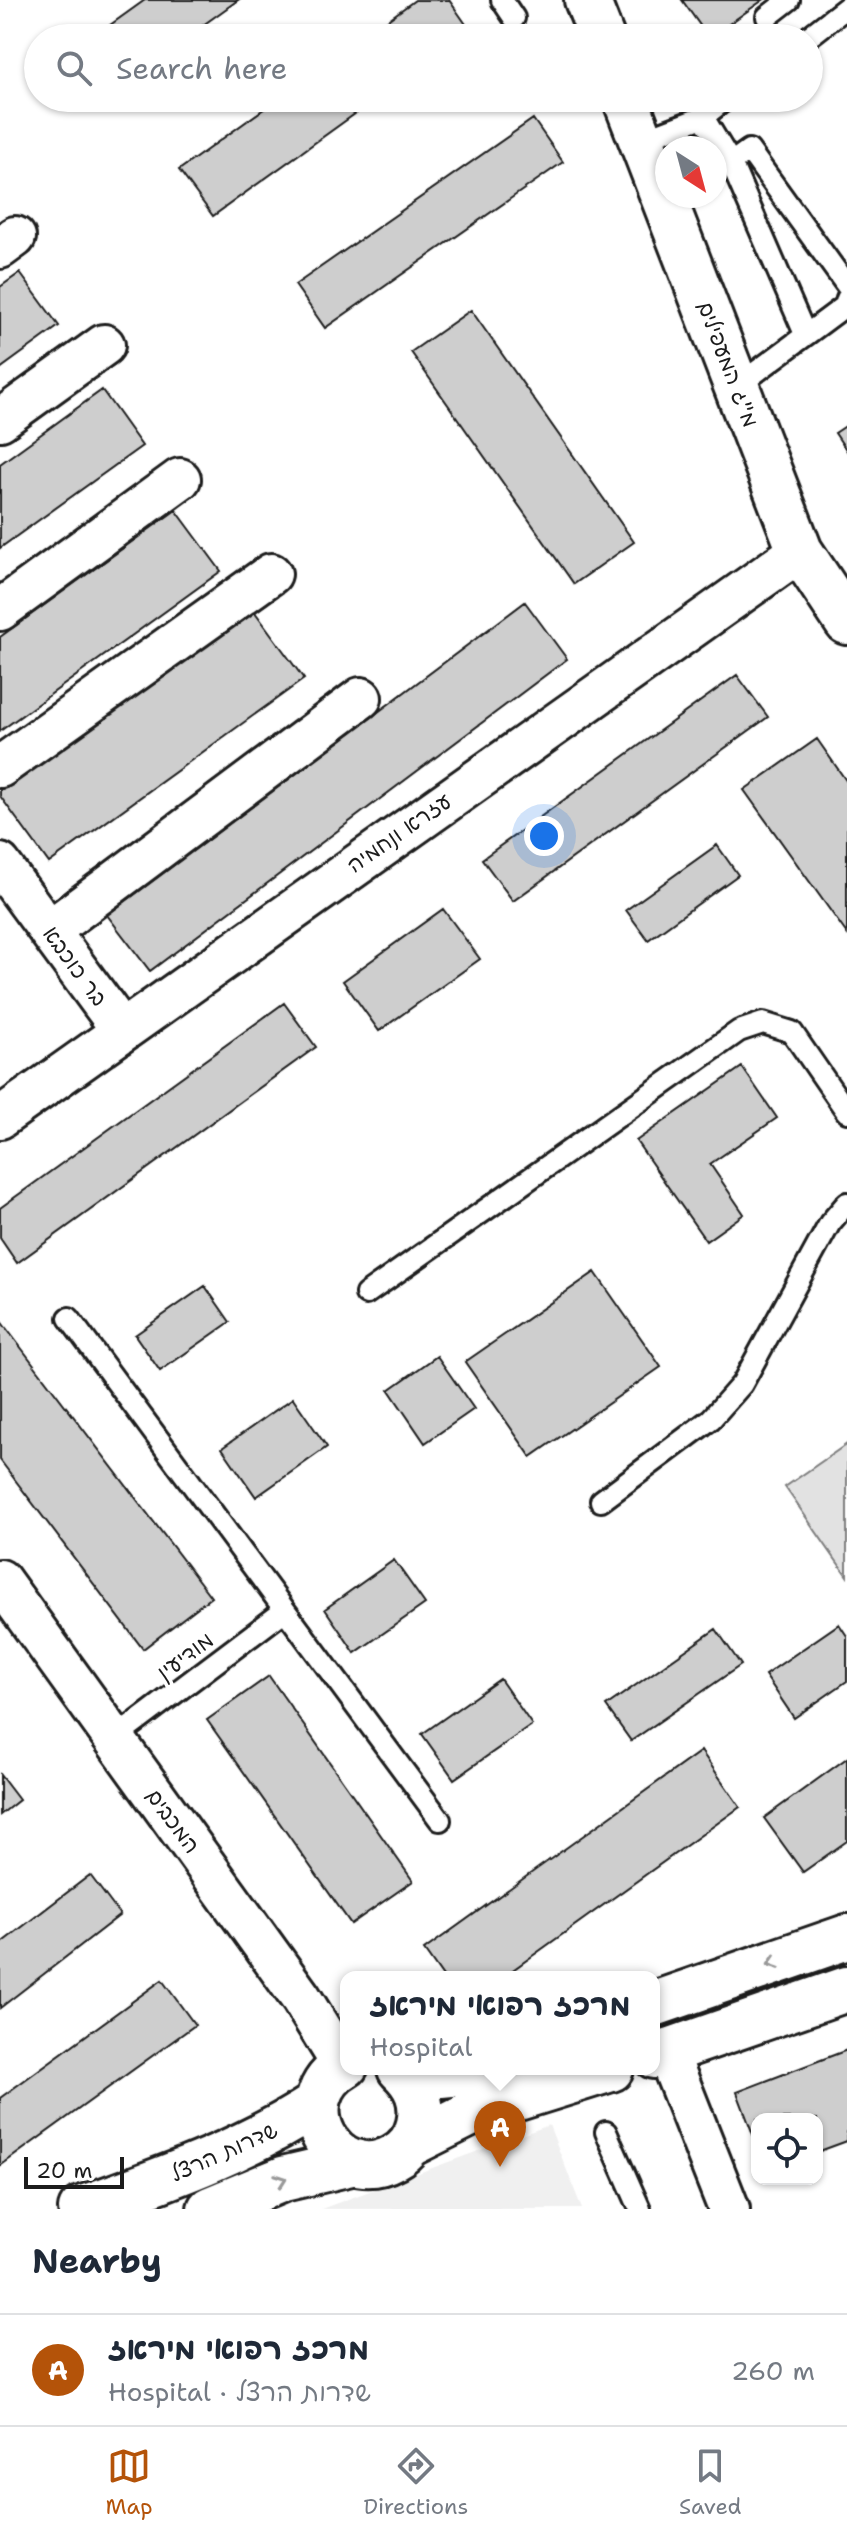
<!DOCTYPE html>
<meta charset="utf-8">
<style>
body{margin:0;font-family:"Shantell Sans","Playpen Sans Hebrew",sans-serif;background:#f2f2f3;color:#1f2937}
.controls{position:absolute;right:24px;bottom:24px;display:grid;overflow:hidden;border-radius:16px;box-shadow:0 2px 6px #0004}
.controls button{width:72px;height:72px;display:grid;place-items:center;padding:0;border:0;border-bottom:2px solid #e0e1e3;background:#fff;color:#1f2937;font:40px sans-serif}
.compass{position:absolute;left:655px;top:136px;width:72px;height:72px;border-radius:50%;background:#fff;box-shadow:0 2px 6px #0004;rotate:144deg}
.scale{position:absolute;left:24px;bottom:20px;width:100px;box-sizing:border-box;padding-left:8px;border:4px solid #1c1c1c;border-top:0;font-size:22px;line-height:28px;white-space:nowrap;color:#1c1c1c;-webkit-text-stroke:6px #fff;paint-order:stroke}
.you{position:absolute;left:544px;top:836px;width:28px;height:28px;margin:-20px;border:6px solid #fff;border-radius:50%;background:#1a73e8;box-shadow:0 0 0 12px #1a73e833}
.badge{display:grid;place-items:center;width:52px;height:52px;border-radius:50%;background:#b45309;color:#fff;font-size:26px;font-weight:700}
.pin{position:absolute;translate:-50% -66px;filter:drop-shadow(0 2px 4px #0008)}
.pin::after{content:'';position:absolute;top:42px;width:28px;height:24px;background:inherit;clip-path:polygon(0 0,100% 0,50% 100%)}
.popup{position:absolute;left:340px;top:1971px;width:320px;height:104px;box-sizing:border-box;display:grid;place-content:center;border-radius:16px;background:#fff;filter:drop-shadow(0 2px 6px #0005);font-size:26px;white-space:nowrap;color:#747a83}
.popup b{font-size:30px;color:#1f2937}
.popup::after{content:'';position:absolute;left:50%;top:100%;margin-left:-16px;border:16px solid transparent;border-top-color:#fff}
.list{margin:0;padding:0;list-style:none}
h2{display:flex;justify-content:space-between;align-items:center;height:104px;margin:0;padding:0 32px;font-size:34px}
h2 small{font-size:26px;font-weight:400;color:#747a83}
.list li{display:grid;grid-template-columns:52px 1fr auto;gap:24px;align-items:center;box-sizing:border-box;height:112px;padding:0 32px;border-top:2px solid #e0e1e3}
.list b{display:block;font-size:30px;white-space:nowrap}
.list p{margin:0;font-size:26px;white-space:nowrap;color:#747a83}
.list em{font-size:26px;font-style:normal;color:#747a83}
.icon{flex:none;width:44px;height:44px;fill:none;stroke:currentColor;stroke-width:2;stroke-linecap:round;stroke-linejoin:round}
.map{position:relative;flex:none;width:847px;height:2209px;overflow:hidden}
.search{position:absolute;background:#fff;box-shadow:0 2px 6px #0004;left:24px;right:24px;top:24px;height:88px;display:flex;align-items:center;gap:20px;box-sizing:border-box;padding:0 28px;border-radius:44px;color:#747a83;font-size:30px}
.sheet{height:216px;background:#fff}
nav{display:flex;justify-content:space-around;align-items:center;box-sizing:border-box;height:112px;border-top:2px solid #e0e1e3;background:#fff;font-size:22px;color:#747a83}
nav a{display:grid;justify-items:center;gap:4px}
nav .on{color:#b45309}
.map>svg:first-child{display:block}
</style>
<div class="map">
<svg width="847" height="2209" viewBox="0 0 847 2209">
<rect width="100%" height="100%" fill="#fff"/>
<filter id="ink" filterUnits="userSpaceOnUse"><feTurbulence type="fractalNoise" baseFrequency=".0125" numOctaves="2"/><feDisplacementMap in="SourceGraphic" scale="16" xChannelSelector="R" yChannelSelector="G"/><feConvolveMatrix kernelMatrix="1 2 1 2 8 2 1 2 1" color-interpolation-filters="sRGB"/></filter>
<g filter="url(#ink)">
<path fill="#f0f0f0" d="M549 2125 582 2209H321Z"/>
<path fill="#e2e2e2" stroke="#7f7f7f" stroke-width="2" d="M847 1444V1576L785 1487Z"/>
<path fill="#cecece" stroke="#1c1c1c" stroke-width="2" d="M145 0H238L185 38H92Z
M415 0H449L470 30 460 38H363Z
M682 0H763L709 38Z
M279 98H377L213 216 179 170Z
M533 119 563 162 325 328 295 285Z
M20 273 59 326 0 369V287Z
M471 310 634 542 574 584 411 352Z
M102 390 142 446 0 548V464Z
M847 425V451L835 433Z
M176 510 221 571 0 731V637Z
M525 602 567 659 150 971 107 915Z
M252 608 304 679 49 863 0 796V790Z
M737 675 768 717 513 901 482 859Z
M817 739 847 782V934L744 790Z
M717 845 738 875 648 940 626 910Z
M443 909 480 959 379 1031 343 981Z
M284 1003 316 1047 17 1263 0 1238V1208Z
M742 1067 777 1118 710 1164 744 1214 706 1241 636 1141Z
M595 1272 661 1367 531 1457 465 1362Z
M205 1286 230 1322 160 1371 135 1335Z
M0 1320 211 1597 143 1649 0 1460Z
M437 1356 474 1409 425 1443 389 1390Z
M293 1398 327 1447 256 1497 222 1448Z
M394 1560 425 1604 355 1653 325 1609Z
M839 1624 847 1636V1681L794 1718 765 1675Z
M716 1629 741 1665 631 1741 606 1706Z
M269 1676 413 1881 351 1924 207 1720Z
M500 1679 532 1725 454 1779 422 1734Z
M701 1751 740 1807 503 1977H443L424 1950Z
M847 1758V1841L803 1872 764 1818Z
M0 1775 19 1800 0 1815Z
M90 1875 120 1915 0 2008V1944Z
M162 1980 195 2025 0 2166V2098Z
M847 2050V2141L817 2152V2119H757V2145L737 2092Z"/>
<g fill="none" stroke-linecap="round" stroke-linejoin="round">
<g stroke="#1c1c1c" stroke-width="26">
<path id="service" d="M502 0 514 18
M767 17 789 0
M807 38 847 7
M703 117 731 163 805 334
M642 140 703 117 727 98
M731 163 749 150 847 286
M736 387 845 306 847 299
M366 1294 739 1031 763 1023 792 1032 847 1112
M69 1318 440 1820
M601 1501 711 1419 742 1384 830 1223 847 1203
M114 1739 284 1611
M606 2132 640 2209"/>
</g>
<g stroke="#1c1c1c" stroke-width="46">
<path id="minor" d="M0 248 15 237
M0 420 104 345
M0 610 180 479
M0 767 271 574
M0 864 121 1029
M49 931 361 698
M0 1118 800 551
M0 1580 301 1998 343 2066
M667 2052 729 2209"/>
</g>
<g stroke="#1c1c1c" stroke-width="50">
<path id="tertiary" d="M587 0 602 38
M625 98 800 551 847 622"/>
</g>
<g stroke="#1c1c1c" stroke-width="50">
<path id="secondary" d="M654 2004 847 1937
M654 2056 847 1989
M346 2065C284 2100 334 2190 394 2157 407 2150 416 2138 419 2124 424 2101 416 2084 400 2069
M410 2078 502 2069
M410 2144 476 2111 611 2069
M81 2209C164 2179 243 2152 317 2104
M210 2209 283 2179 355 2162"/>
</g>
<use href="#service" stroke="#fff" stroke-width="20"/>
<use href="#minor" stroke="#fff" stroke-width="40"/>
<use href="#tertiary" stroke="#fff" stroke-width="44"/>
<use href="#secondary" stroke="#fff" stroke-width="44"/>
</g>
<defs><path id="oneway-chevron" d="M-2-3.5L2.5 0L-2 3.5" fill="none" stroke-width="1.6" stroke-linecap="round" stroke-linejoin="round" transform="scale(2)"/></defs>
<g stroke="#999">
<use href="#oneway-chevron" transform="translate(773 1963) rotate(161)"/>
<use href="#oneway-chevron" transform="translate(281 2180) rotate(-20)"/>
</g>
</g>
<g text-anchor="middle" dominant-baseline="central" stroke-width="7" stroke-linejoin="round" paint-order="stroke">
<g font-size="22" fill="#1c1c1c" stroke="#fff">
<text transform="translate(728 364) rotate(69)">מ"ג המעפילים</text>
<text transform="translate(399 833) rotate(-35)">עזרא ונחמיה</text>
<text transform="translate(75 966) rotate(54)">בר כוכבא</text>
<text transform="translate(185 1656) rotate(-37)">מודיעין</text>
<text transform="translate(173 1821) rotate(54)">המכבים</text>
<text transform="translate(224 2152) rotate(-24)">שדרות הרצל</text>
</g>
</g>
</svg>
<div class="controls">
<button><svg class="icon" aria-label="locate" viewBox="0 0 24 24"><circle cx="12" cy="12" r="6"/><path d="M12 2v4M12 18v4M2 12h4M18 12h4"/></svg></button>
</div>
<svg class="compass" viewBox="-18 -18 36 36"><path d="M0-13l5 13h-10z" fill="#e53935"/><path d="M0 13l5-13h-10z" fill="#747a83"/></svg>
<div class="scale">20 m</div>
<div class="you"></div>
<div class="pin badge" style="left:500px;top:2167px">A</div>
<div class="popup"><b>מרכז רפואי מיראז</b>Hospital</div>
<div class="search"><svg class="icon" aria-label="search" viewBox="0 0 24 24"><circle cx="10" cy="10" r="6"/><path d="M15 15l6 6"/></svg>Search here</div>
</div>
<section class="sheet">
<h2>Nearby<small></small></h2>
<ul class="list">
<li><span class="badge">A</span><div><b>מרכז רפואי מיראז</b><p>Hospital · שדרות הרצל</p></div><em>260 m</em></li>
</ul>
</section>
<nav>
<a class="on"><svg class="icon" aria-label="map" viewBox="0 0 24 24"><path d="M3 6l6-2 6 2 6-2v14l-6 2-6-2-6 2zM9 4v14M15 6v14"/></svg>Map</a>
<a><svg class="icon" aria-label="directions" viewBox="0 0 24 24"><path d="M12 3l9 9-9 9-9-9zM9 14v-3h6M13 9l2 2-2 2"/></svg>Directions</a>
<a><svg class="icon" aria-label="saved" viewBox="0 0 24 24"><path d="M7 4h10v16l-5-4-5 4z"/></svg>Saved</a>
</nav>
